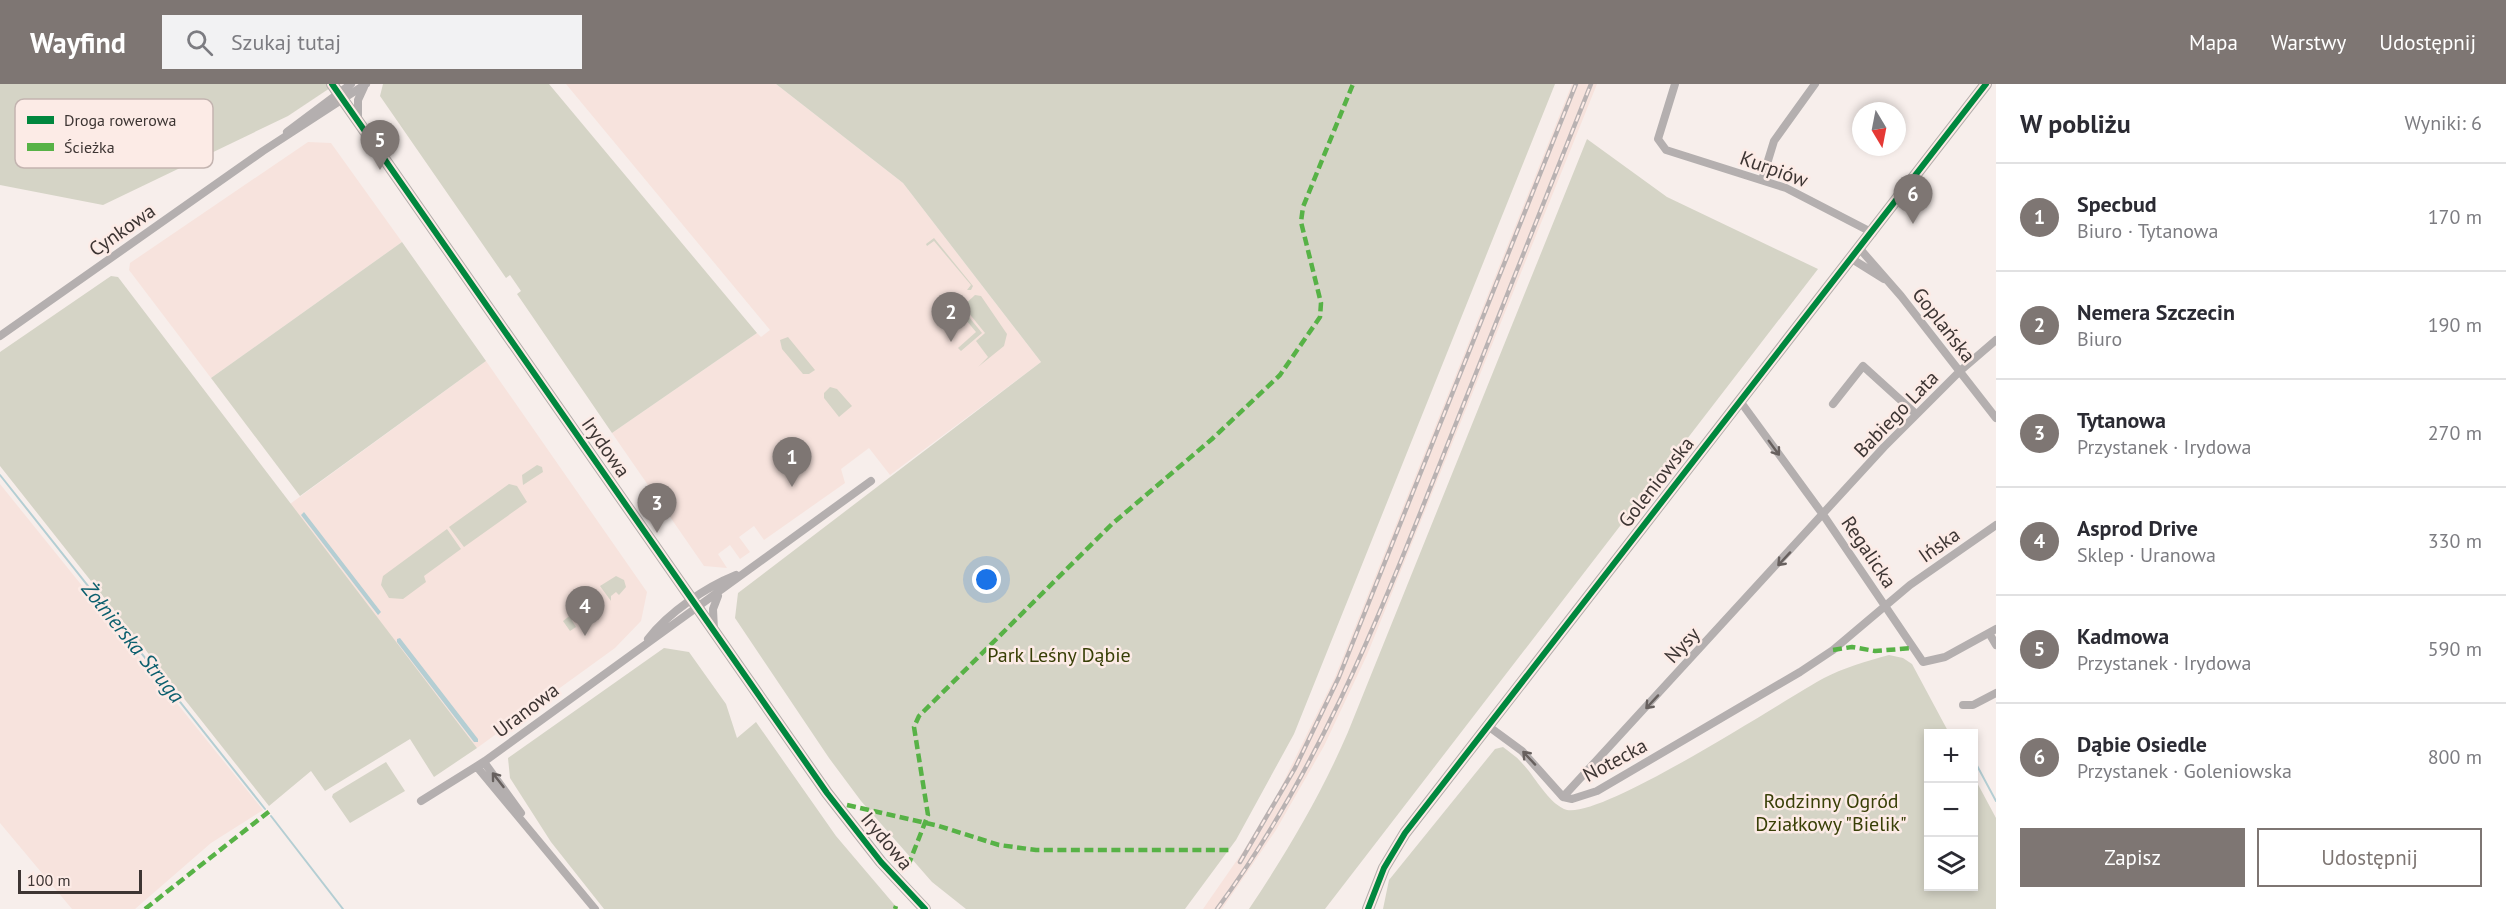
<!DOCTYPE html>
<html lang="pl">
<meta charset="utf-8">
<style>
body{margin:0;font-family:"PT Sans",sans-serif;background:#f2f2f3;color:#2b2b33}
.controls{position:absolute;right:18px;bottom:18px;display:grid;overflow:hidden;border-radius:0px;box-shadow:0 3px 9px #0003}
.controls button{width:54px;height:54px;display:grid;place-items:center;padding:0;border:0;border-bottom:2px solid #e1e1e2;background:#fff;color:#2b2b33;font:30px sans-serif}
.compass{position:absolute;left:1852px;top:18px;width:54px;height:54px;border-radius:50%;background:#fff;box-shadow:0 3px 9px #0003;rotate:170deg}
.scale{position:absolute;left:18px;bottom:15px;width:124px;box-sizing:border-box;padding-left:6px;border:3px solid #3d3533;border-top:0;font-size:16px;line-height:21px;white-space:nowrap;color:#3d3533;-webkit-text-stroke:4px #fcebe6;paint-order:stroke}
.you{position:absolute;left:987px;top:496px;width:21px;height:21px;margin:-15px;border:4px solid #fff;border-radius:50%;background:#1a73e8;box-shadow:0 0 0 9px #1a73e833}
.badge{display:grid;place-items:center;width:39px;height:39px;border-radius:50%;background:#7e7673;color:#fff;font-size:20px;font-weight:700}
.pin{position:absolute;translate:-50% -50px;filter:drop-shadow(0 2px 3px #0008)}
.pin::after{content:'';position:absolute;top:32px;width:21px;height:18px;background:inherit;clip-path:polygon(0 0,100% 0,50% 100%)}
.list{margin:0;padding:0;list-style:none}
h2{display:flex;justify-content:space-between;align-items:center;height:78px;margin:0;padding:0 24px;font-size:26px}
h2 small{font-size:20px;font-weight:400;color:#7c7c81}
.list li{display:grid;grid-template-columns:39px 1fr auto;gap:18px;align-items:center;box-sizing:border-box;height:108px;padding:0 24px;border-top:2px solid #e1e1e2}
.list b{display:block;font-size:22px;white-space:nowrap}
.list p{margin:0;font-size:20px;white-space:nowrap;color:#7c7c81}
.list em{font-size:20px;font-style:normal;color:#7c7c81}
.actions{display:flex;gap:12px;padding:18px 24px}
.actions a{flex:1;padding:14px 0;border:2px solid #7e7673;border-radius:0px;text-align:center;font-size:21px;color:#7e7673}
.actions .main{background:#7e7673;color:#fff}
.icon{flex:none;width:33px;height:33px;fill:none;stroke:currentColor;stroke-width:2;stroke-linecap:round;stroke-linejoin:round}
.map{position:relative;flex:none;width:1996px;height:825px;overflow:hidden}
header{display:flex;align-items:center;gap:36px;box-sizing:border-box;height:84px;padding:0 30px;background:#7e7673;color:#fff}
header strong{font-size:28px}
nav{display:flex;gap:33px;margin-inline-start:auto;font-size:21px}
.search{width:420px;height:54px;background:#f2f2f3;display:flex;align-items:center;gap:15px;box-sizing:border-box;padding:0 21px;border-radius:0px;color:#7c7c81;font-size:22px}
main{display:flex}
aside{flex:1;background:#fff}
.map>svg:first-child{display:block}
</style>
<header>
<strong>Wayfind</strong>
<div class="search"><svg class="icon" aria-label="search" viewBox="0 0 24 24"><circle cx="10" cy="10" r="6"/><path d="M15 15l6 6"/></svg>Szukaj tutaj</div>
<nav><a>Mapa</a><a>Warstwy</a><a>Udostępnij</a></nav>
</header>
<main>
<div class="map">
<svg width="1996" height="825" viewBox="0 0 1996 825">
<rect width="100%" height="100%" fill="#f7eeeb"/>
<path fill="#f7e3dd" d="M566 0H776L903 99 1041 278 890 391 869 364 841 385 845 399 764 456 754 442 739 453 750 468 740 475 730 461 718 470 727 484 704 482 612 349 757 249 761 253 770 246Z
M1572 0H1597L1367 571 1324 662 1276 746 1222 825H1203L1244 766 1278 709 1335 593Z
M308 58 331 59 402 158 211 294 129 186 130 179Z
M486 277 647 508 641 537 615 564 477 664 290 420Z
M0 400 263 726 211 759 135 825H72L0 739Z"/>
<path fill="#d5d4c6" d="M0 0H336L288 32 103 121 0 101Z
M383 0H549L757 249 612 349 517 210 521 207 510 191 506 194 380 12Z
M776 0H1555L1294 650 1236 756 1185 825H966L932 798 861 717 829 674 735 534 738 509 1041 278 903 99Z
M1587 55 1667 113 1818 185 1325 825H1249C1287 768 1321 711 1348 648Z
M934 154 973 202 971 206H967L971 201 934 157 927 162 926 160Z
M402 158 486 277 300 412 211 294Z
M111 192 118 193 477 664 434 693 410 655 325 707 311 687 269 722 0 382V268Z
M975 211 981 212 1007 250 1004 262 978 283 988 273 976 257 985 249 963 222Z
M969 233 982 249 961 267 958 264 976 248 966 236Z
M788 253 815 286 809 290H803L782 265 780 256Z
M830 303 837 305 852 322 839 333 824 314V309Z
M537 381 542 383 543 388 523 401 522 391Z
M509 400 517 402 527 418 464 463 449 443Z
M447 445 461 465 424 492 426 498 403 515 389 514 381 501 383 492Z
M616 492 624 496 626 503 619 511 616 508 611 512V517L600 502Z
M585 520 588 524 571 535 576 543 570 547 563 537Z
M664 564 689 568 726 620 737 654 756 638 836 752 898 825H604L551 758 510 694 508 674Z
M1889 571 1903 574 1912 580 1949 649 1928 650V802H1974V693L1996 734V825H1383L1389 796 1495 665 1503 663C1509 668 1516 672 1521 678 1535 692 1546 716 1564 725 1596 740 1785 615 1824 594 1843 584 1867 577 1889 571Z
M386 678 405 707 350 739 332 713 333 710Z"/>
<path fill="#b4ced3" d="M304 428 381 528 378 531 301 431Z
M400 554 478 655V658H474L397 558V555Z"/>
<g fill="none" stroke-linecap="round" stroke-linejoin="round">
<path stroke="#b4ced3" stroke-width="2" d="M0 391 265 725
M1974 676 1996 717
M271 732 343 825"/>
<path stroke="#b4afaf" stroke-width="8" d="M1675 0 1658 55 1666 66 1786 104 1873 149
M358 37V16L364 3
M287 48 351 0
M1762 96 1774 57 1815 0
M1860 165 1901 212 1996 334
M1852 175 1884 195
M0 252 263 67 366 0
M1740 317 1824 432 1923 578 1945 573 1996 545
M1833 320 1863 282 1916 330
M714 546 713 525 718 512
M1989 549 1996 561
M648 555C669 528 706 503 736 491
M1963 621H1973L1996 609
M1488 642 1522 667 1563 713 1572 715 1597 707 1800 588 1833 566 1910 501 1996 441
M484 678 521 729
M477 683 595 825
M1563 713 1884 363 1960 287 1996 256
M421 717 485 677 871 397"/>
<path stroke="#b4aeac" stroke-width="12" d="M332 0 827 709 881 778 925 825
M1368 825 1384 784 1405 749 1986 0"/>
<g stroke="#b9b2b2" stroke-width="4.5">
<path id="rail" d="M1240 778 1295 684 1339 593 1576 0
M1217 825C1319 687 1378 535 1441 377 1491 252 1541 126 1591 0"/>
</g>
<use href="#rail" stroke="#fcebe6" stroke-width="2" stroke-dasharray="7" stroke-linecap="butt"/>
<path stroke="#57b246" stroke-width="4.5" stroke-dasharray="9 4.5" stroke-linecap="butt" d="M1833 566 1852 563 1875 567 1913 564
M847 721 939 742 999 761 1036 766H1230
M908 782 928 731 914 643 919 632 1112 440 1212 355 1280 291 1320 233 1321 219 1301 138 1303 123 1353 0
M145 825 271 726
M895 825 896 822"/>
<g stroke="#fcebe6" stroke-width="10">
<path id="cycleway" d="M332 0 827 709 881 778 925 825
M1368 825 1384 784 1405 749 1986 0"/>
</g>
<use href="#cycleway" stroke="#00873e" stroke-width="6"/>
</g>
<defs><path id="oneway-shaft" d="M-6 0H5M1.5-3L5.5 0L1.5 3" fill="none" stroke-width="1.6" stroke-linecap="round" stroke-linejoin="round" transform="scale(1.5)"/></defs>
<g stroke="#67605e">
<use href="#oneway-shaft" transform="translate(1774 364) rotate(54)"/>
<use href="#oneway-shaft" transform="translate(1784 475) rotate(133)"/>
<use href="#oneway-shaft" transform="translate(1652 618) rotate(133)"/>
<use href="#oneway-shaft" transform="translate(1529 674) rotate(-133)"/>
<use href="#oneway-shaft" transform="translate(498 696) rotate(-128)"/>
</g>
<g text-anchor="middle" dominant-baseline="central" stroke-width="5" stroke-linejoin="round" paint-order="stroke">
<g font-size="20" fill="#3d3533" stroke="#fcebe6">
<text transform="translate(1774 85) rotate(20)">Kurpiów</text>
<text transform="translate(122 146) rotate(-35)">Cynkowa</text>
<text transform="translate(1944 241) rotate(52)">Goplańska</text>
<text transform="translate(1896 330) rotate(-46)">Babiego Lata</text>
<text transform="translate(606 363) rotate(55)">Irydowa</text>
<text transform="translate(1656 398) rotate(-52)">Goleniowska</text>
<text transform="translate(1939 461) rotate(-35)">Ińska</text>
<text transform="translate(1869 468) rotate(56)">Regalicka</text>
<text transform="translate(1682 561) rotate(-47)">Nysy</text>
<text transform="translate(526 626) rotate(-37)">Uranowa</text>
<text transform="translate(1615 676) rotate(-28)">Notecka</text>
<text transform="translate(887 757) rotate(50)">Irydowa</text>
</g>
<g font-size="20" fill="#383f06" stroke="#fcebe6">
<text x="1059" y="571">Park Leśny Dąbie</text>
<text x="1831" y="717">Rodzinny Ogród<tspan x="1831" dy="23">Działkowy "Bielik"</tspan></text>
</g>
<g font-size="21" font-style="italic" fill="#0b5f6e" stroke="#fcebe6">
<text transform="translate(133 558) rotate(51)">Żołnierska Struga</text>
</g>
</g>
<rect x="15" y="15" width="198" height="69" rx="9" fill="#fcebe6" stroke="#c3b4b0" stroke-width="1.5"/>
<rect x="27" y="32" width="27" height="8" fill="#00873e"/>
<rect x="27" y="59" width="27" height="8" fill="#57b246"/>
<g font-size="16" fill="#3d3533">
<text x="64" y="42">Droga rowerowa</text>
<text x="64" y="69">Ścieżka</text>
</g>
</svg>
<div class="controls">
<button>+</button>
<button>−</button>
<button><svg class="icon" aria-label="layers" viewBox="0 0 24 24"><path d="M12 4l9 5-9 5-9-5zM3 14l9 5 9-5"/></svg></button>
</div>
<svg class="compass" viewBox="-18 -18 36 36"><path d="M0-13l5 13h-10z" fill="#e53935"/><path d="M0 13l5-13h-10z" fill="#7c7c81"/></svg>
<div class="scale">100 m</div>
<div class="you"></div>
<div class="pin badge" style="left:792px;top:403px">1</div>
<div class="pin badge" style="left:951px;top:258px">2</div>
<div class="pin badge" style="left:657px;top:449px">3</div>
<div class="pin badge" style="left:585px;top:552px">4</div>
<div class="pin badge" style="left:380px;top:86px">5</div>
<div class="pin badge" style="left:1913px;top:140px">6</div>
</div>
<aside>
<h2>W pobliżu<small>Wyniki: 6</small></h2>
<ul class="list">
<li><span class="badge">1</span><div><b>Specbud</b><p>Biuro · Tytanowa</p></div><em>170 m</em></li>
<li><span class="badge">2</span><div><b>Nemera Szczecin</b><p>Biuro</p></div><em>190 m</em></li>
<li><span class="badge">3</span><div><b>Tytanowa</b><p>Przystanek · Irydowa</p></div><em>270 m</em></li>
<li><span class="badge">4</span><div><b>Asprod Drive</b><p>Sklep · Uranowa</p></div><em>330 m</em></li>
<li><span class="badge">5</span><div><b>Kadmowa</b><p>Przystanek · Irydowa</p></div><em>590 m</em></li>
<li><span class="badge">6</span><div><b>Dąbie Osiedle</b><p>Przystanek · Goleniowska</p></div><em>800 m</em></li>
</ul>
<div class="actions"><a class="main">Zapisz</a><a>Udostępnij</a></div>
</aside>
</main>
